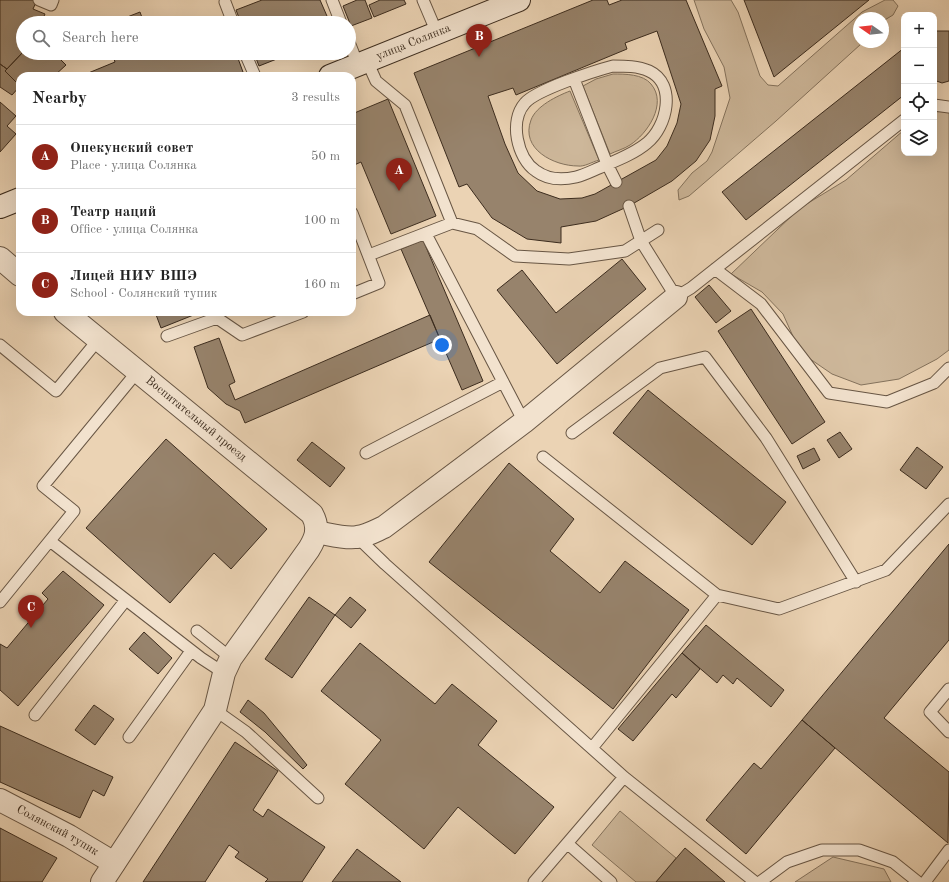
<!DOCTYPE html>
<meta charset="utf-8">
<style>
body{margin:0;font-family:"Old Standard TT",serif;background:#f2f2f2;color:#222}
.controls{position:absolute;right:12px;top:12px;display:grid;overflow:hidden;border-radius:8px;box-shadow:0 4px 16px #0002}
.controls button{width:36px;height:36px;display:grid;place-items:center;padding:0;border:0;border-bottom:1px solid #e0e0e0;background:#fff;color:#222;font:20px sans-serif}
.compass{position:absolute;left:853px;top:12px;width:36px;height:36px;border-radius:50%;background:#fff;box-shadow:0 4px 16px #0002;rotate:284deg}
.you{position:absolute;left:442px;top:345px;width:14px;height:14px;margin:-10px;border:3px solid #fff;border-radius:50%;background:#1a73e8;box-shadow:0 0 0 6px #1a73e833}
.badge{display:grid;place-items:center;width:26px;height:26px;border-radius:50%;background:#8f2418;color:#fff;font-size:13px;font-weight:700}
.pin{position:absolute;translate:-50% -33px;filter:drop-shadow(0 1px 2px #0008)}
.pin::after{content:'';position:absolute;top:21px;width:14px;height:12px;background:inherit;clip-path:polygon(0 0,100% 0,50% 100%)}
.list{margin:0;padding:0;list-style:none}
h2{display:flex;justify-content:space-between;align-items:center;height:52px;margin:0;padding:0 16px;font-size:17px}
h2 small{font-size:13px;font-weight:400;color:#767676}
.list li{display:grid;grid-template-columns:26px 1fr auto;gap:12px;align-items:center;box-sizing:border-box;height:64px;padding:0 16px;border-top:1px solid #e0e0e0}
.list b{display:block;font-size:15px;white-space:nowrap}
.list p{margin:0;font-size:13px;white-space:nowrap;color:#767676}
.list em{font-size:13px;font-style:normal;color:#767676}
.icon{flex:none;width:22px;height:22px;fill:none;stroke:currentColor;stroke-width:2;stroke-linecap:round;stroke-linejoin:round}
.map{position:relative;flex:none;width:949px;height:882px;overflow:hidden}
.search{position:absolute;background:#fff;box-shadow:0 4px 16px #0002;left:16px;top:16px;width:340px;height:44px;display:flex;align-items:center;gap:10px;box-sizing:border-box;padding:0 14px;border-radius:22px;color:#767676;font-size:15px}
.panel{position:absolute;background:#fff;box-shadow:0 4px 16px #0002;left:16px;top:72px;width:340px;height:244px;border-radius:12px}
.map>svg:first-child{display:block}
</style>
<div class="map">
<svg width="949" height="882" viewBox="0 0 949 882">
<rect width="100%" height="100%" fill="#ebd3b4"/>
<filter id="stains"><feTurbulence type="fractalNoise" baseFrequency=".005" numOctaves="4"/><feColorMatrix values="0 0 0 0 .2 0 0 0 0 .09 0 0 0 0 .02 0 0 0 .5 -.17"/></filter>
<radialGradient id="worn" r=".72"><stop offset=".6" stop-color="#630" stop-opacity="0"/><stop offset="1" stop-color="#630" stop-opacity=".3"/></radialGradient>
<path fill="#cdb79a" stroke="#84725c" d="M694 0H731L738 12 760 76 768 85 778 86 862 12 885 0H893L898 6 893 15 883 21V18H859V42H862L861 44 776 121 689 196 679 200 678 190 692 173 707 161 712 152 730 98 724 67 704 29Z
M613 74C625 74 643 74 651 84 668 104 647 134 630 145 624 149 616 151 610 154L583 86 596 79Z
M570 91 599 160C592 162 584 167 578 166 554 166 520 149 531 120 536 106 557 96 570 91Z
M945 111 949 113V350L937 359 899 379 861 385 832 374 800 352 783 314 762 292 731 274 800 208 846 180 904 130V153H934V112Z
M620 811 676 858 656 882H636L592 845Z
M833 857 884 869 891 882H795Z"/>
<path fill="#97836c" stroke="#3c2c1e" fill-rule="evenodd" d="M0 0H37L33 9 45 14 41 23H23V52L7 69 0 64Z
M262 0H320L330 23H241L236 10Z
M357 0H365L372 18 351 26 343 6Z
M380 0H404L406 4 374 17 369 5Z
M593 0H607L609 5 622 0H686L722 86 715 89V116L710 140 696 161 672 181 629 206 596 221 561 227V243L527 239 492 218 467 184 459 187 414 73ZM657 31 681 104 677 123 667 146 656 160 595 194 582 198 560 199 537 191 518 173 505 144 488 96 513 88 516 95 627 49 625 43Z
M744 0H869L774 77Z
M140 12 144 23H112Z
M934 31H949V81L942 83 934 80Z
M904 48V95L746 220 722 192Z
M23 52V53H54L66 65 54 76H20V86L5 71Z
M112 53H236L243 72 232 76H81L115 62Z
M254 53H292L259 66Z
M0 64 7 69 5 71 20 86 12 95 0 87Z
M388 99 436 216 391 234 361 162 352 166V114Z
M0 102 16 116 7 126 16 134 0 152Z
M423 240 483 381 462 390 401 249Z
M622 259 646 289 557 364 497 290 522 270 556 313Z
M709 285 731 311 716 323 695 297Z
M751 309 825 422 792 444 718 331Z
M155 312H201L161 328Z
M430 315 440 339 245 423 240 411 226 404 208 388 194 347 219 338 235 382 229 385 235 400Z
M648 390 786 502 752 545 613 433Z
M840 432 852 449 839 458 827 440Z
M166 439 267 529 231 569 214 553 170 603 86 528Z
M312 442 345 468 330 487 297 460Z
M917 447 943 467 926 489 900 470Z
M814 448 820 460 803 469 797 456Z
M509 463 574 519 550 551 600 593 625 561 689 610 613 709 429 562Z
M949 544V640L884 718 949 772 948 843 802 720Z
M63 571 104 605 18 706 0 690V644L7 648 48 599 42 593Z
M309 597 335 615 292 678 265 659Z
M350 597 366 610 351 628 335 615Z
M706 625 784 690 771 707 737 678 733 684 723 675 717 683 682 653Z
M144 632 172 658 158 674 129 649Z
M360 643 435 704 452 684 497 721 478 745 554 807 515 854 458 807 424 849 345 784 381 740 321 691Z
M682 653 700 669 676 698 672 694 633 741 618 729Z
M248 700 264 713 307 765 303 769 265 732 240 712Z
M94 705 114 719 95 745 75 730Z
M802 720 835 748 746 854 706 820 754 763 761 769Z
M0 726 113 777 104 796 93 790 80 818 0 782Z
M235 742 278 771 253 810 263 817 268 809 325 847 302 882H265L268 879 235 857 239 852 229 845 205 882H143Z
M0 828 57 858 42 882H0Z
M685 848 725 882H656Z
M357 849 401 882H332Z"/>
<g fill="none" stroke-linecap="round" stroke-linejoin="round">
<g stroke="#685644" stroke-width="13">
<path id="lane" d="M39 0 51 5 53 0
M332 0 341 23
M423 0 437 33
M225 2 233 23
M349 42 358 65
M245 53 255 76
M367 61 376 81 405 105 452 223 477 229 515 256 569 259 625 251 658 230
M613 66C625 66 638 66 649 71 677 84 667 127 647 143 634 154 615 161 599 168 592 171 584 175 576 177 563 180 548 180 536 171 517 158 509 121 525 103 536 90 594 71 613 66Z
M574 79 607 164 616 182
M934 105 949 107
M629 206 641 241 676 297 691 288 904 120
M352 213 379 283 352 294
M426 234 524 422
M369 255 452 223
M715 269 761 304 829 393 887 402 934 383 949 368
M167 336 217 318 242 335 303 312
M0 345 56 391 98 340
M572 433 660 368 705 357 766 438 856 582
M366 453 503 382
M543 457 717 595 779 609 886 570 949 504
M357 537 385 564 624 777 755 882
M50 541 201 658 224 673
M0 602 74 511 43 486 137 372
M197 631 231 658
M949 689 930 712 949 732
M215 710 246 732 318 798
M35 715 125 601
M129 737 191 651
M592 748 717 595
M568 844 611 882
M534 882 624 777
M760 882 787 862 822 850H859L893 862 918 882
M925 882 949 850"/>
</g>
<g stroke="#685644" stroke-width="24">
<g id="street">
<path d="M0 258 20 275"/>
<path id="s1" d="M65 312 312 514C319 527 317 536 309 549L231 658 224 673 215 710 102 882"/>
<path d="M316 532C329 534 344 539 357 537 367 536 375 531 384 527L524 422 676 297"/>
<path id="s2" d="M0 800 69 836 114 863"/>
</g>
</g>
<g stroke="#3c2c1e" stroke-width="24">
<g id="secondary">
<path id="s3" d="M330 76 519 0"/>
<path d="M0 207 20 199"/>
</g>
</g>
<use href="#lane" stroke="#f2e2ce" stroke-width="11"/>
<use href="#street" stroke="#f2e2ce" stroke-width="22"/>
<use href="#secondary" stroke="#f2e2ce" stroke-width="22"/>
</g>
<g text-anchor="middle" dominant-baseline="central" stroke-width="3" stroke-linejoin="round" paint-order="stroke">
<g font-size="12" fill="#3c2c1e" stroke="#f2e2ce">
<text stroke="none"><textPath href="#s3" startOffset="90">улица Солянка</textPath></text>
<text stroke="none"><textPath href="#s1" startOffset="169">Воспитательный проезд</textPath></text>
<text stroke="none"><textPath href="#s2" startOffset="65">Солянский тупик</textPath></text>
</g>
</g>
<rect width="100%" height="100%" filter="url(#stains)"/>
<rect width="100%" height="100%" fill="url(#worn)"/>
</svg>
<div class="controls">
<button>+</button>
<button>−</button>
<button><svg class="icon" aria-label="locate" viewBox="0 0 24 24"><circle cx="12" cy="12" r="6"/><path d="M12 2v4M12 18v4M2 12h4M18 12h4"/></svg></button>
<button><svg class="icon" aria-label="layers" viewBox="0 0 24 24"><path d="M12 4l9 5-9 5-9-5zM3 14l9 5 9-5"/></svg></button>
</div>
<svg class="compass" viewBox="-18 -18 36 36"><path d="M0-13l5 13h-10z" fill="#e53935"/><path d="M0 13l5-13h-10z" fill="#767676"/></svg>
<div class="you"></div>
<div class="pin badge" style="left:399px;top:191px">A</div>
<div class="pin badge" style="left:479px;top:57px">B</div>
<div class="pin badge" style="left:31px;top:628px">C</div>
<div class="search"><svg class="icon" aria-label="search" viewBox="0 0 24 24"><circle cx="10" cy="10" r="6"/><path d="M15 15l6 6"/></svg>Search here</div>
<section class="panel">
<h2>Nearby<small>3 results</small></h2>
<ul class="list">
<li><span class="badge">A</span><div><b>Опекунский совет</b><p>Place · улица Солянка</p></div><em>50 m</em></li>
<li><span class="badge">B</span><div><b>Театр наций</b><p>Office · улица Солянка</p></div><em>100 m</em></li>
<li><span class="badge">C</span><div><b>Лицей НИУ ВШЭ</b><p>School · Солянский тупик</p></div><em>160 m</em></li>
</ul>
</section>
</div>
